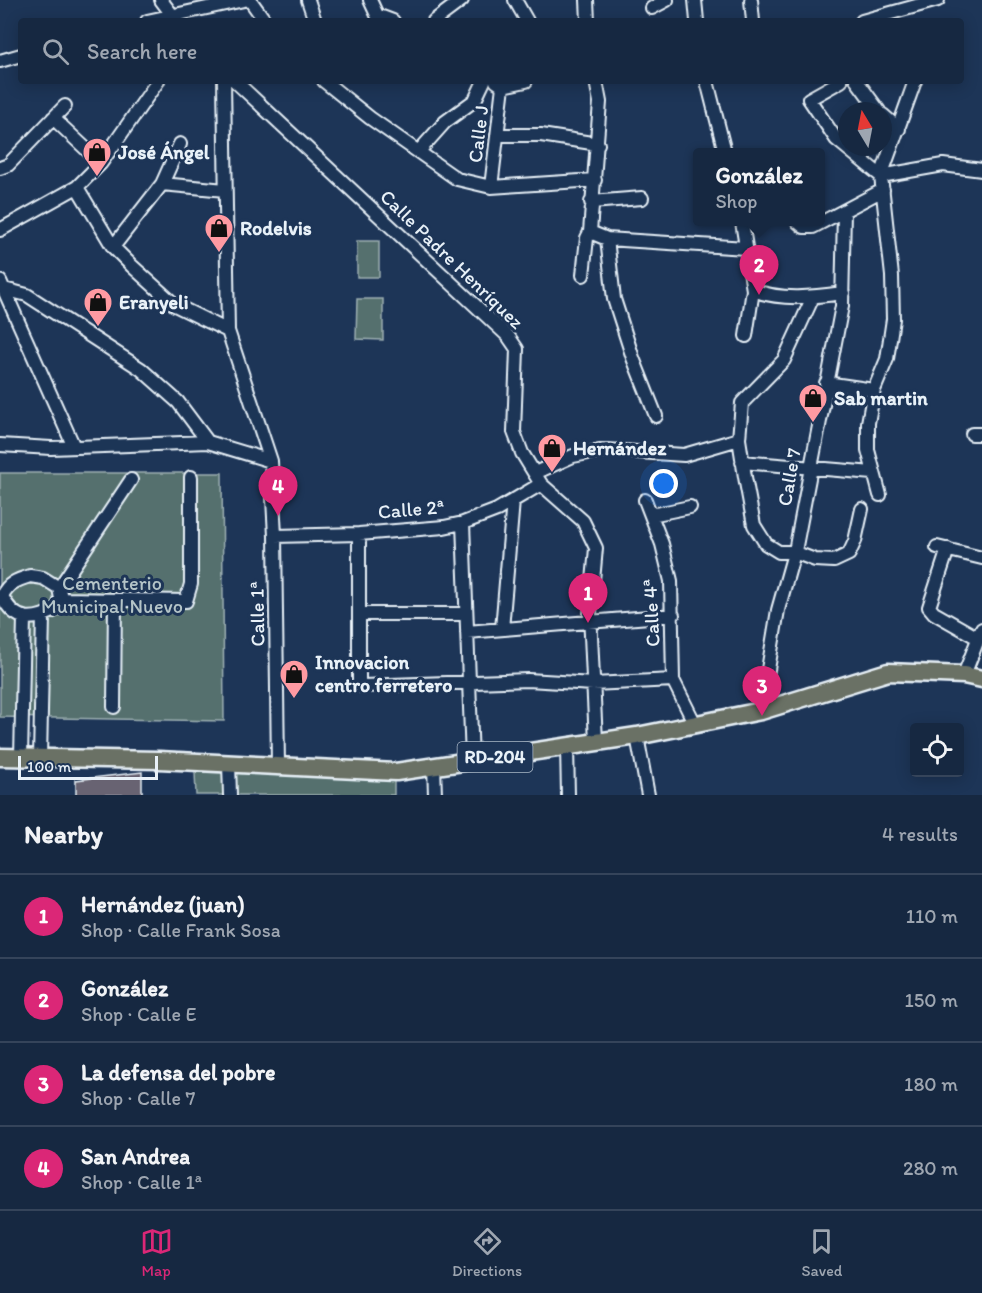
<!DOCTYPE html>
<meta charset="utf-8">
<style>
body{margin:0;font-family:Itim,sans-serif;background:#1f3048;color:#f1f3f6}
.controls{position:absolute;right:18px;bottom:18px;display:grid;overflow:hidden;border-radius:6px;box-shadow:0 3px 15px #0003}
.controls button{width:54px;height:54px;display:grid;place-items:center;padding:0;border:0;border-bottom:2px solid #35445a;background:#162841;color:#f1f3f6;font:30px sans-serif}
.compass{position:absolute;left:838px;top:102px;width:54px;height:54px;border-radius:50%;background:#162841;box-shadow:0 3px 15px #0003;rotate:350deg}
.scale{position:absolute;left:18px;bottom:15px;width:140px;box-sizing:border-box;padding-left:6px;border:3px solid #e8f1f8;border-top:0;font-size:16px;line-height:21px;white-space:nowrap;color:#e8f1f8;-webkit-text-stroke:4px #1d3557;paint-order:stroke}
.you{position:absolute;left:664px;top:484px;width:21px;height:21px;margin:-15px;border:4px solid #fff;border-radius:50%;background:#1a73e8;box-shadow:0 0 0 9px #1a73e833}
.badge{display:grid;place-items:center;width:39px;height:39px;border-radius:50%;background:#db2777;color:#fff;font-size:20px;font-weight:700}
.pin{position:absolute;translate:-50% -50px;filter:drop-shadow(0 2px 3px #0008)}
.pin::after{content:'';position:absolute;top:32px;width:21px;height:18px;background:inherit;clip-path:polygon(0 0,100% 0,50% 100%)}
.popup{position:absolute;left:693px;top:148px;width:132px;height:78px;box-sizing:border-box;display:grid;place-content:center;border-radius:6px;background:#162841;filter:drop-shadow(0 2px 4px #0005);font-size:20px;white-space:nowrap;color:#9ea6b1}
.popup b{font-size:22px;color:#f1f3f6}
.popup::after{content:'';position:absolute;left:50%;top:100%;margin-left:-12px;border:12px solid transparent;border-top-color:#162841}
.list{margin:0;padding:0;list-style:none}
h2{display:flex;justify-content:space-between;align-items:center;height:78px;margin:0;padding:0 24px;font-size:26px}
h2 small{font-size:20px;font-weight:400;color:#9ea6b1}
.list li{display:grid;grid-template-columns:39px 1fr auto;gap:18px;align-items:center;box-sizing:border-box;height:84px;padding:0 24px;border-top:2px solid #35445a}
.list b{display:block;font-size:22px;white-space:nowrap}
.list p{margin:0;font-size:20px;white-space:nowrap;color:#9ea6b1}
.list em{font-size:20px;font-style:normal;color:#9ea6b1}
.icon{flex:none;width:33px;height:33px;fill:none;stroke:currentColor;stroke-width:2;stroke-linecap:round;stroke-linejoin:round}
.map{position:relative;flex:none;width:982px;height:795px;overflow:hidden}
.search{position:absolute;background:#162841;box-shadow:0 3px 15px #0003;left:18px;right:18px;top:18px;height:66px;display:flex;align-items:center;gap:15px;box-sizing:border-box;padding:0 21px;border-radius:6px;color:#9ea6b1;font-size:22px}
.sheet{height:414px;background:#162841}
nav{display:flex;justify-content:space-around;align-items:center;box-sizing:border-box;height:84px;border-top:2px solid #35445a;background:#162841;font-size:16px;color:#9ea6b1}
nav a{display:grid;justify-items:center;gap:3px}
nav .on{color:#db2777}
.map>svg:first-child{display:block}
</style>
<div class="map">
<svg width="982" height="795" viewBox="0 0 982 795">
<rect width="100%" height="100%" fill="#1d3557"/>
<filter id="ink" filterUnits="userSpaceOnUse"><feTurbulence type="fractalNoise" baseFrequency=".0167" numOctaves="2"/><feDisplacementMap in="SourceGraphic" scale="12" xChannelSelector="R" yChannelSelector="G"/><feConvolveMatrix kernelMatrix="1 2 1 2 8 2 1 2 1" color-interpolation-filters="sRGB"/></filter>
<g filter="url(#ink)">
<path fill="#54706e" stroke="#9eb0b3" stroke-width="1.5" d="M357 241H379V277H357Z
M357 299H383V340L356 339Z
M0 473H222L224 721 0 717Z
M195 772 394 778V795H196Z"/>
<path fill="#676472" stroke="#e8f1f8" stroke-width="1.5" d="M142 772V795H76V780Z"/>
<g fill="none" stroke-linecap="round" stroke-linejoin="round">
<g stroke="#e8f1f8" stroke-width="16">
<path id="minor" d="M161 0 176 20
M250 0 265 21
M308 0 315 21
M370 0 377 15 393 21
M515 0 527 21
M587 0 588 21
M695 0 697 21
M751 0 753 21
M652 8 667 0
M147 21 244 0
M434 21 462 0
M862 21 938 0
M0 61 21 55
M235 81 508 336 517 349 514 432 522 453 541 484 583 521 596 548 590 614 596 742
M324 81 370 118 457 179 491 187 595 180
M496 81 503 86 526 81
M596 81 600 102 590 232 607 239 746 248
M707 81 725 152
M841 81 809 99 836 139 881 176 943 165 982 170
M857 81 879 111
M883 115 899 129
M53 118 101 163
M497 135H541L598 144
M420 150 445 122 475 100 484 81
M0 168 8 165 65 106
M162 184 180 144
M77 187 113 247 132 266 175 305 228 331
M491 187 503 86
M591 202 642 198
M742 222 753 290C781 301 814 297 843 293
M798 222 804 227H813L883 190
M0 230 77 187 101 163 158 81
M607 239 614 299 633 358 656 416
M113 247 162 184 225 190
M583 275 587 238 590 232
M0 281 74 447
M4 289 27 295 141 369 178 402 208 442 271 461 228 331 224 81
M813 297 784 360 742 403 739 439 745 477 754 525 766 544 779 552H794L815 560 834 561 849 554 855 541 862 509
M746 336 753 290
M826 383 874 390
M972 434H982
M0 445 51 448 208 442
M271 461 275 536 278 766
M742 462 873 473
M535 473 573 456 594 452 607 450 684 455 739 439
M880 495 868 450V423L874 390 887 359 893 319 892 276 881 176 915 81
M645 500 662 544 671 581 673 680 695 724
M651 515 690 507
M463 523 472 760
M359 534V683L362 686 528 680 593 684 673 680
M275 536 359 534 444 527 463 523 497 510 541 484
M937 547 982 558
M948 549 929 607 934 613 978 638
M30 576 43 578 59 588 61 599 57 609C33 622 15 623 2 596 8 583 17 580 30 576Z
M59 588 131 480
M61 599 186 601 191 584V477
M359 614H466
M502 629 513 501
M467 632 673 615
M964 675 982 629
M114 707 115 600
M761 711 778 610 796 546 842 306 844 212
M637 736 648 795
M567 746 568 795
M21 758 24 617
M40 758 43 616
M229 763 230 795
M434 766 435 795"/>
</g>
<g stroke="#e8f1f8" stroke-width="21">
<path id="major" d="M0 757 159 760 396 772 637 736 761 711 888 672 964 675 982 679"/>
</g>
<use href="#minor" stroke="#1d3557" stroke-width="12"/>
<use href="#major" stroke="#6b7165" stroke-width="16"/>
</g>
</g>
<defs>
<g id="shop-pin" transform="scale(1.5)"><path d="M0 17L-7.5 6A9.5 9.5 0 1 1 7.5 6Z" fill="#ff9aa2" stroke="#1d3557"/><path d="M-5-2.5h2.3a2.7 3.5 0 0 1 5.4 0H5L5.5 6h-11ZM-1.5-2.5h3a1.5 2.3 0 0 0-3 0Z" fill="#111"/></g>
</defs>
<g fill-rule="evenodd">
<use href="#shop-pin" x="97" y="152"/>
<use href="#shop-pin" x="219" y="228"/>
<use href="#shop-pin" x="98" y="302"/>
<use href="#shop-pin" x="813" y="398"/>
<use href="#shop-pin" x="552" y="448"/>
<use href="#shop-pin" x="294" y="674"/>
</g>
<g text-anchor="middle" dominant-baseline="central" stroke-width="6" stroke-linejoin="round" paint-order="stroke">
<rect fill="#1d3557" stroke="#abb9c8" stroke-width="1.5" x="457.5" y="742" width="75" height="30" rx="4.5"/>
<g font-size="18" font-weight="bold" fill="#e8f1f8">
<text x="495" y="757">RD-204</text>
</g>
<g font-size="20" fill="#e8f1f8" stroke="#1d3557">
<text transform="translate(478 134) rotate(-83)">Calle J</text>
<text transform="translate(452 259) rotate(44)">Calle Padre Henríquez</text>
<text transform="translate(789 477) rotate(-80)">Calle 7</text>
<text transform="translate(411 509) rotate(-5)">Calle 2ª</text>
<text transform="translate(651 613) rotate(-93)">Calle 4ª</text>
<text transform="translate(257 614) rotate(-91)">Calle 1ª</text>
</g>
<g font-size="20" font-weight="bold" fill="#e8f1f8" stroke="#1d3557" text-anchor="start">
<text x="118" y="152">José Ángel</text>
<text x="240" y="228">Rodelvis</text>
<text x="119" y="302">Eranyeli</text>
<text x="834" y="398">Sab martin</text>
<text x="573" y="448">Hernández</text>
<text x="315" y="662">Innovacion<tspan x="315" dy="23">centro ferretero</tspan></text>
</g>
<g font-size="20" fill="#b4c4c8" stroke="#1d3557">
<text x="112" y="583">Cementerio<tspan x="112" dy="23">Municipal Nuevo</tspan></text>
</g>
</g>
</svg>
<div class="controls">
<button><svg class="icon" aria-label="locate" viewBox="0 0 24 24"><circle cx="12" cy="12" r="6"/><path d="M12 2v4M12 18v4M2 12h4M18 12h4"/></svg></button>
</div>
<svg class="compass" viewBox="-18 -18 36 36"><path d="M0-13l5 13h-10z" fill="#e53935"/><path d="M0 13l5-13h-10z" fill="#9ea6b1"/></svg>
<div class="scale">100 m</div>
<div class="you"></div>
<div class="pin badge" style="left:588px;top:623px">1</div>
<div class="pin badge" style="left:759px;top:295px">2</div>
<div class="popup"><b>González</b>Shop</div>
<div class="pin badge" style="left:762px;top:716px">3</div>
<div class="pin badge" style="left:278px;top:516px">4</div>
<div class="search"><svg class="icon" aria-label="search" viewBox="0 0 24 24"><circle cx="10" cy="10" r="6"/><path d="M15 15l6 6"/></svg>Search here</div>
</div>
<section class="sheet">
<h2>Nearby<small>4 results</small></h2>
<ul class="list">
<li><span class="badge">1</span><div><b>Hernández (juan)</b><p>Shop · Calle Frank Sosa</p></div><em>110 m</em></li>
<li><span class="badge">2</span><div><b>González</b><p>Shop · Calle E</p></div><em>150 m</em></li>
<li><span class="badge">3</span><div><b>La defensa del pobre</b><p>Shop · Calle 7</p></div><em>180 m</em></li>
<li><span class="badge">4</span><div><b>San Andrea</b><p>Shop · Calle 1ª</p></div><em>280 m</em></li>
</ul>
</section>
<nav>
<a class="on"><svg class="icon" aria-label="map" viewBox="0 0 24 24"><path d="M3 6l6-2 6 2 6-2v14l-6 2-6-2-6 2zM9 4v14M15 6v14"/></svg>Map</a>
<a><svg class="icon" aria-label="directions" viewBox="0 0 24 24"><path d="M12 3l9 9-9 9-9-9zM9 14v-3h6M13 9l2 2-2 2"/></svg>Directions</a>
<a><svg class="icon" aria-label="saved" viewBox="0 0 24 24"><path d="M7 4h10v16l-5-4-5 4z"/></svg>Saved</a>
</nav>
